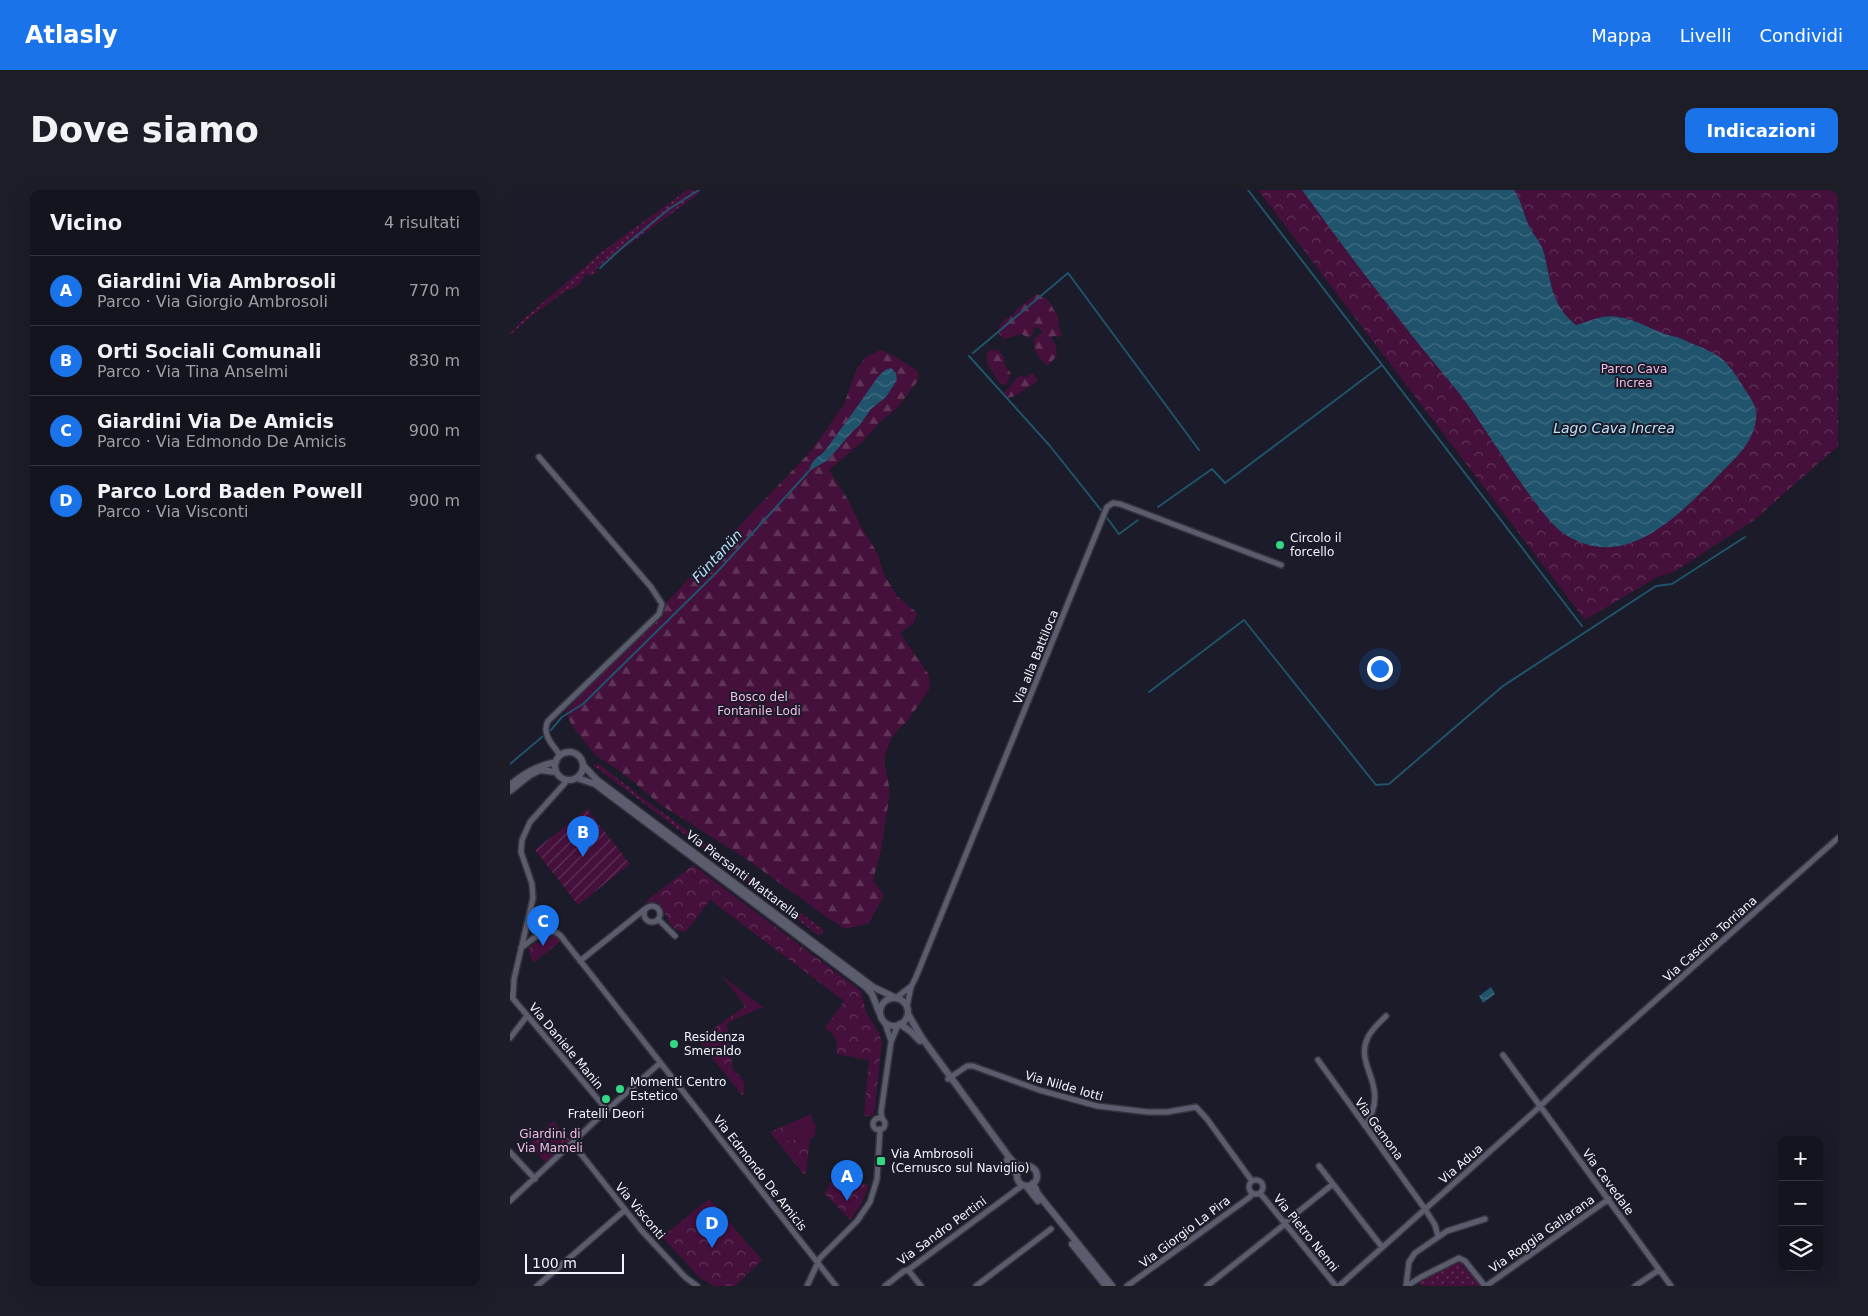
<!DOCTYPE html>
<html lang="it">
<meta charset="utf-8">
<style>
body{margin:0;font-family:"DejaVu Sans",sans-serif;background:#1d1d28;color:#f1f3f6}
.controls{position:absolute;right:15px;bottom:15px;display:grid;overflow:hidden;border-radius:10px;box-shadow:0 5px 20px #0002}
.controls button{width:45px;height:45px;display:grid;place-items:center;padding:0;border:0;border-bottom:1px solid #33333d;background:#14141f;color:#f1f3f6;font:25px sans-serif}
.scale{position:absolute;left:15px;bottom:12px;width:99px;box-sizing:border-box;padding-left:5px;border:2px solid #f3f3fd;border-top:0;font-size:14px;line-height:18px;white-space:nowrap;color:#f3f3fd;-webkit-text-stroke:4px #1b1b29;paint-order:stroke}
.you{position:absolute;left:869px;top:478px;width:18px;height:18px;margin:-12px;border:4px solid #fff;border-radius:50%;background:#1a73e8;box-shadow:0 0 0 8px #1a73e833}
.badge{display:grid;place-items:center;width:32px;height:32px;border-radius:50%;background:#1a73e8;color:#fff;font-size:16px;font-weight:700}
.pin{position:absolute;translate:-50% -41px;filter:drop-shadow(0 1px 2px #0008)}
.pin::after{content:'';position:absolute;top:26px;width:18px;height:15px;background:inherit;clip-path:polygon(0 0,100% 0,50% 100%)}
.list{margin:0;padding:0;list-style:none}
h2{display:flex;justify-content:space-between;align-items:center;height:65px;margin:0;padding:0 20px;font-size:21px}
h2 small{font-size:16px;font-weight:400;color:#9d9ea4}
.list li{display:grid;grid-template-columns:32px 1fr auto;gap:15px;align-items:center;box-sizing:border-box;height:70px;padding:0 20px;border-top:1px solid #33333d}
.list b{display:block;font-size:19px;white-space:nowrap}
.list p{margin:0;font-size:16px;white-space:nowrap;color:#9d9ea4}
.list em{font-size:16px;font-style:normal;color:#9d9ea4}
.icon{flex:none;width:28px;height:28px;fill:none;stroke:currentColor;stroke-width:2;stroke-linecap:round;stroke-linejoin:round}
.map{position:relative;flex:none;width:1328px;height:1096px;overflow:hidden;border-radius:10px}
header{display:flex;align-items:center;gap:30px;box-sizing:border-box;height:70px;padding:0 25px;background:#1a73e8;color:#fff}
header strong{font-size:24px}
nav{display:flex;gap:28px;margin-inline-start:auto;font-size:18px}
.intro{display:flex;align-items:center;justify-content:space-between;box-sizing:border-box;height:120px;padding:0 30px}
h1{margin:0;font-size:35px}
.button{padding:12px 22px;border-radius:10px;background:#1a73e8;color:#fff;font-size:18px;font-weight:700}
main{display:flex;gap:30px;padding:0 30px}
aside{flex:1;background:#14141f;border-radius:10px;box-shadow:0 5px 20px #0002}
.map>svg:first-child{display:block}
</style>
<header>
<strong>Atlasly</strong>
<nav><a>Mappa</a><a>Livelli</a><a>Condividi</a></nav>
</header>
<div class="intro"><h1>Dove siamo</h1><a class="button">Indicazioni</a></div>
<main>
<aside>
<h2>Vicino<small>4 risultati</small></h2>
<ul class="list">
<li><span class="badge">A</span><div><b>Giardini Via Ambrosoli</b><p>Parco · Via Giorgio Ambrosoli</p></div><em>770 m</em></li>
<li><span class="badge">B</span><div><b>Orti Sociali Comunali</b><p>Parco · Via Tina Anselmi</p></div><em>830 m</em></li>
<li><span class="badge">C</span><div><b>Giardini Via De Amicis</b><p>Parco · Via Edmondo De Amicis</p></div><em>900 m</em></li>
<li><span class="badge">D</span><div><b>Parco Lord Baden Powell</b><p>Parco · Via Visconti</p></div><em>900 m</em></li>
</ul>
</aside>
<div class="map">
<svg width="1328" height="1096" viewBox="0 0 1328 1096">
<defs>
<pattern id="grass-dots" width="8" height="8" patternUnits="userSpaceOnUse" patternTransform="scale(1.25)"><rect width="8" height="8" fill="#45103b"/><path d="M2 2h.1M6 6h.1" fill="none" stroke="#603358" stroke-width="1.8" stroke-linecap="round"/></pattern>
<pattern id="forest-firs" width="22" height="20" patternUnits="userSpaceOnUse" patternTransform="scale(1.25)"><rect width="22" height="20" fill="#45103b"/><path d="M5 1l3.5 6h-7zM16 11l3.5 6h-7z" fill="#603358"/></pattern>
<pattern id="park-crowns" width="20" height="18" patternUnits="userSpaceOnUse" patternTransform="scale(1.25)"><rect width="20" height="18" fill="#45103b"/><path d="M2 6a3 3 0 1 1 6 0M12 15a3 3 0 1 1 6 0" fill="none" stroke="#603358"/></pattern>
<pattern id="garden-furrows" width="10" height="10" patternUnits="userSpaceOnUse" patternTransform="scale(1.25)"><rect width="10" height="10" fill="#45103b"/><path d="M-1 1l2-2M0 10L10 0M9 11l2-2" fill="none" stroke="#603358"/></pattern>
<pattern id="water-waves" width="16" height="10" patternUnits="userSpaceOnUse" patternTransform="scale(1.25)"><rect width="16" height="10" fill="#20536c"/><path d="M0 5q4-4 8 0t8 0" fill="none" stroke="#416c82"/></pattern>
</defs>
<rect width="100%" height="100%" fill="#1b1b29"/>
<path fill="url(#grass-dots)" d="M177 0H191L186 6 92 74 87 78 86 83 81 86 76 84 70 94 60 100H57L23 125 0 145V142L6 138 9 133 93 61Z
M88 573 130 606 314 740 309 746 83 575Z
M949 1071 971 1096H912L908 1092Z"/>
<path fill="url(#forest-firs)" d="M527 104 537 109 540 113 548 127 549 138 552 145 549 147 544 146 541 148 546 155 547 166 537 176C529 169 523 161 524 149L532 142 529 138 525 137 522 146 519 148 511 144 495 149 489 144 488 139 493 131 503 125 506 120Z
M370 160C374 160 403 177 407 181 409 184 409 185 409 189L388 217 369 233 352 252 319 280 340 313 350 335 368 364 374 385 388 407 407 423 404 433 390 443 419 485 420 498 399 529 387 541 379 553 374 570 380 602 371 660 363 691 374 705 359 733 336 739 315 726 238 670 151 615 110 581 86 566 63 537 55 522 170 398 302 260 334 214 347 178 356 167Z
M480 160H488L494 167 495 175 501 184 496 195 491 194 477 174V163Z
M522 183 527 188V192C517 197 507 207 497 208L494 203C500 198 504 190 510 185L516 188 519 184Z"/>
<path fill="url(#park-crowns)" d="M748 0H1328V256L1244 330 1164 382 1147 387 1075 430Z
M183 675 351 801 356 822 369 843 372 852 365 916 364 923 361 926H354L359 870 326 864C329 852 325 845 315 838L334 811 200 710 176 742C157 742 158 722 147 712H135Z
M42 744 47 746 51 751 23 773 18 759 26 752 29 754C31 747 36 745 42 744Z
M212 786 253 817 219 832 217 835 223 880C233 887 235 891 234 903L232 905 188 850 235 816Z
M301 924 303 933 306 935 305 946 300 949 296 982 294 985 260 942Z
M43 931 60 950 36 973 19 954Z
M321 991 359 995 351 1015 340 1030 314 1003 318 999Z
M199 1009 252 1070 225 1096H203L189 1087 152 1047Z"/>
<path fill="url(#garden-furrows)" d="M77 619 120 674 68 715 25 660Z"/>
<path fill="#45103b" d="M201 844 214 861 206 867 193 851Z
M296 933 300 943 278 952 274 942Z"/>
<path fill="url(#water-waves)" d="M792 0H1004C1012 11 1013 24 1019 36 1023 45 1031 52 1034 63 1041 91 1041 115 1066 135 1074 133 1083 129 1092 127 1117 122 1139 140 1162 146 1169 147 1176 151 1183 154 1215 166 1218 173 1236 201 1242 210 1248 219 1246 230 1242 256 1222 271 1205 289 1166 327 1115 382 1056 345 1043 337 1032 321 1022 308 1001 280 983 251 963 222 943 193 918 167 897 139 861 94 826 47 792 0Z
M381 178 386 183 387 190 376 207 361 219 349 236 342 242 318 270 299 281C303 266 309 269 317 258 331 238 346 219 360 198 366 190 371 180 381 178Z
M981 797 985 804 973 813 969 806Z"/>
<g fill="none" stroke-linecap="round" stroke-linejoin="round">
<path stroke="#20536c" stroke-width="2" d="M738 0 1072 436
M90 78 113 57 159 19 189 0
M463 163 558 83 689 260
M459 166 540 256 591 320
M648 317 702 279 715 293 872 175
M597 328 609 344 628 330
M639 502 734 430 866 595 879 594 993 496 1146 396 1162 394 1235 347
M41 540 52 527 73 514 208 381 299 281
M0 574 32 547"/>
<g stroke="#353540" stroke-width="8">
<path id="minor" d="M29 267 141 397 152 414 149 424 38 531C31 544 43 555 50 565
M134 724a8 8 0 1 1 16 0a8 8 0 1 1-16 0Z
M148 729 165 746
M11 758C22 750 36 734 50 745L326 1096
M70 771 135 719
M0 805 97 920
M3 806 4 789 23 708 22 694 11 662 12 650 20 632 55 593V590
M386 808 400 797
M397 817 401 797 406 787 597 317 603 313 610 314 771 375
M375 833 381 851
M0 848 17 826
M993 865 1161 1096
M808 870 915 1019 925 1035 928 1046
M438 889 457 876H463L529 900 587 916 638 922H657L686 917 697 929 742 991
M363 934a6 6 0 1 1 12 0a6 6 0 1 1-12 0Z
M372 928 371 922 381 852 388 835
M855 936C882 895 843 877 858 847 862 839 870 832 876 826
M63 954 132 1041 175 1087 187 1096
M0 962 25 989
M809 976 872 1057
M739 997a7 7 0 1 1 14 0a7 7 0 1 1-14 0Z
M750 1003 826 1096
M0 1011 97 920 150 873
M778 1030 823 994
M398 1080 411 1096
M27 1096 115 1020
M297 1096 310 1068 347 1031 360 1012 367 989 370 939
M375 1096 394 1081 398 1080 513 995
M466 1096 541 1039
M617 1096 740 1007 742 1003
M697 1096 775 1034
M829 1096 1025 921 1084 865 1328 648
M896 1096 899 1072 905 1063 937 1041 975 1029
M897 1096 911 1087 949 1068 955 1071 975 1096
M976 1096 1099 1009
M1125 1096 1149 1080"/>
</g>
<g stroke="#353540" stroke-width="9">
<path id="tertiary" d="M45 576a14 14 0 1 1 28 0a14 14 0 1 1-28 0Z
M73 575 87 590 363 797 384 807
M67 588 85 594 356 797 362 804 369 822
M0 595C15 583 27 576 46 572
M0 601 20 585 30 580 46 582
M370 822a14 14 0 1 1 28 0a14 14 0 1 1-28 0Z
M398 824 412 848 499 967 505 974 513 977
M390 834 400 841 410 851
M497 970 507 985
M507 986a10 10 0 1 1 20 0a10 10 0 1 1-20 0Z
M523 993 528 1004 602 1096
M516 996 528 1011
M562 1054 596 1096"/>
</g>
<use href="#minor" stroke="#5b5c6d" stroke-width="5"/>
<use href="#tertiary" stroke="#5b5c6d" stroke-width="6"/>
</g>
<g fill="#32d882" stroke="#1b1b29" stroke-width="2">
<circle cx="770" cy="355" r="5"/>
<circle cx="164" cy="854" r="5"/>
<circle cx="110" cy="899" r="5"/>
<circle cx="96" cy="909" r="5"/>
<rect x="366" y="966" width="10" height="10" rx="2.5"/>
</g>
<g text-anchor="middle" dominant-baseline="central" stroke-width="4" stroke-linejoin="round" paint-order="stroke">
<g font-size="12" fill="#f5bce6" stroke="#1b1b29">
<text x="1124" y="179">Parco Cava<tspan x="1124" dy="14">Increa</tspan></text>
<text x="249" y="507">Bosco del<tspan x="249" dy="14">Fontanile Lodi</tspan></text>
<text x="40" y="944">Giardini di<tspan x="40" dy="14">Via Mameli</tspan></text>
</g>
<g font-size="12" fill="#f3f3fd" stroke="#1b1b29" text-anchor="start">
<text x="780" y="348">Circolo il<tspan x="780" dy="14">forcello</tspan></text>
<text x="174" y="847">Residenza<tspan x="174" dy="14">Smeraldo</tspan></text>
<text x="120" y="892">Momenti Centro<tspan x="120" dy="14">Estetico</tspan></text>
<text x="96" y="924" text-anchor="middle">Fratelli Deori</text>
<text x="381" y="964">Via Ambrosoli<tspan x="381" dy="14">(Cernusco sul Naviglio)</tspan></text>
</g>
<g font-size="12" fill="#f3f3fd" stroke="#1b1b29">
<text transform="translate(526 467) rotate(-68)">Via alla Battiloca</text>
<text transform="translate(233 685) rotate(37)">Via Piersanti Mattarella</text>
<text transform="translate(1200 749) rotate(-42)">Via Cascina Torriana</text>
<text transform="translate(56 856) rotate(50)">Via Daniele Manin</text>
<text transform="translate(554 896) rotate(16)">Via Nilde Iotti</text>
<text transform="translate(869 939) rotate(54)">Via Gemona</text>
<text transform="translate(951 974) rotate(-41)">Via Adua</text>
<text transform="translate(250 983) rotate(52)">Via Edmondo De Amicis</text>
<text transform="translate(1098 992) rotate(54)">Via Cevedale</text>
<text transform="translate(130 1021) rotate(50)">Via Visconti</text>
<text transform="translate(432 1041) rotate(-36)">Via Sandro Pertini</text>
<text transform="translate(675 1042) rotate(-37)">Via Giorgio La Pira</text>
<text transform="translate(796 1043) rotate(51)">Via Pietro Nenni</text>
<text transform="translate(1032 1044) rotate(-35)">Via Roggia Gallarana</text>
</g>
<g font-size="14" font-style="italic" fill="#b6e2fa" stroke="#1b1b29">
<text x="1104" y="238">Lago Cava Increa</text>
<text transform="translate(207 366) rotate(-47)">Füntanün</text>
</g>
</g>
</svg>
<div class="controls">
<button>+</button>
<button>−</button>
<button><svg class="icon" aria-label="layers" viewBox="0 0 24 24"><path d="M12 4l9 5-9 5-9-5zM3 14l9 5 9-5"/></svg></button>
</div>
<div class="scale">100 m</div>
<div class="you"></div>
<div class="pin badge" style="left:337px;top:1011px">A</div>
<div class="pin badge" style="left:73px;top:667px">B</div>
<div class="pin badge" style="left:33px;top:756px">C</div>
<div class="pin badge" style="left:202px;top:1058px">D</div>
</div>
</main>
